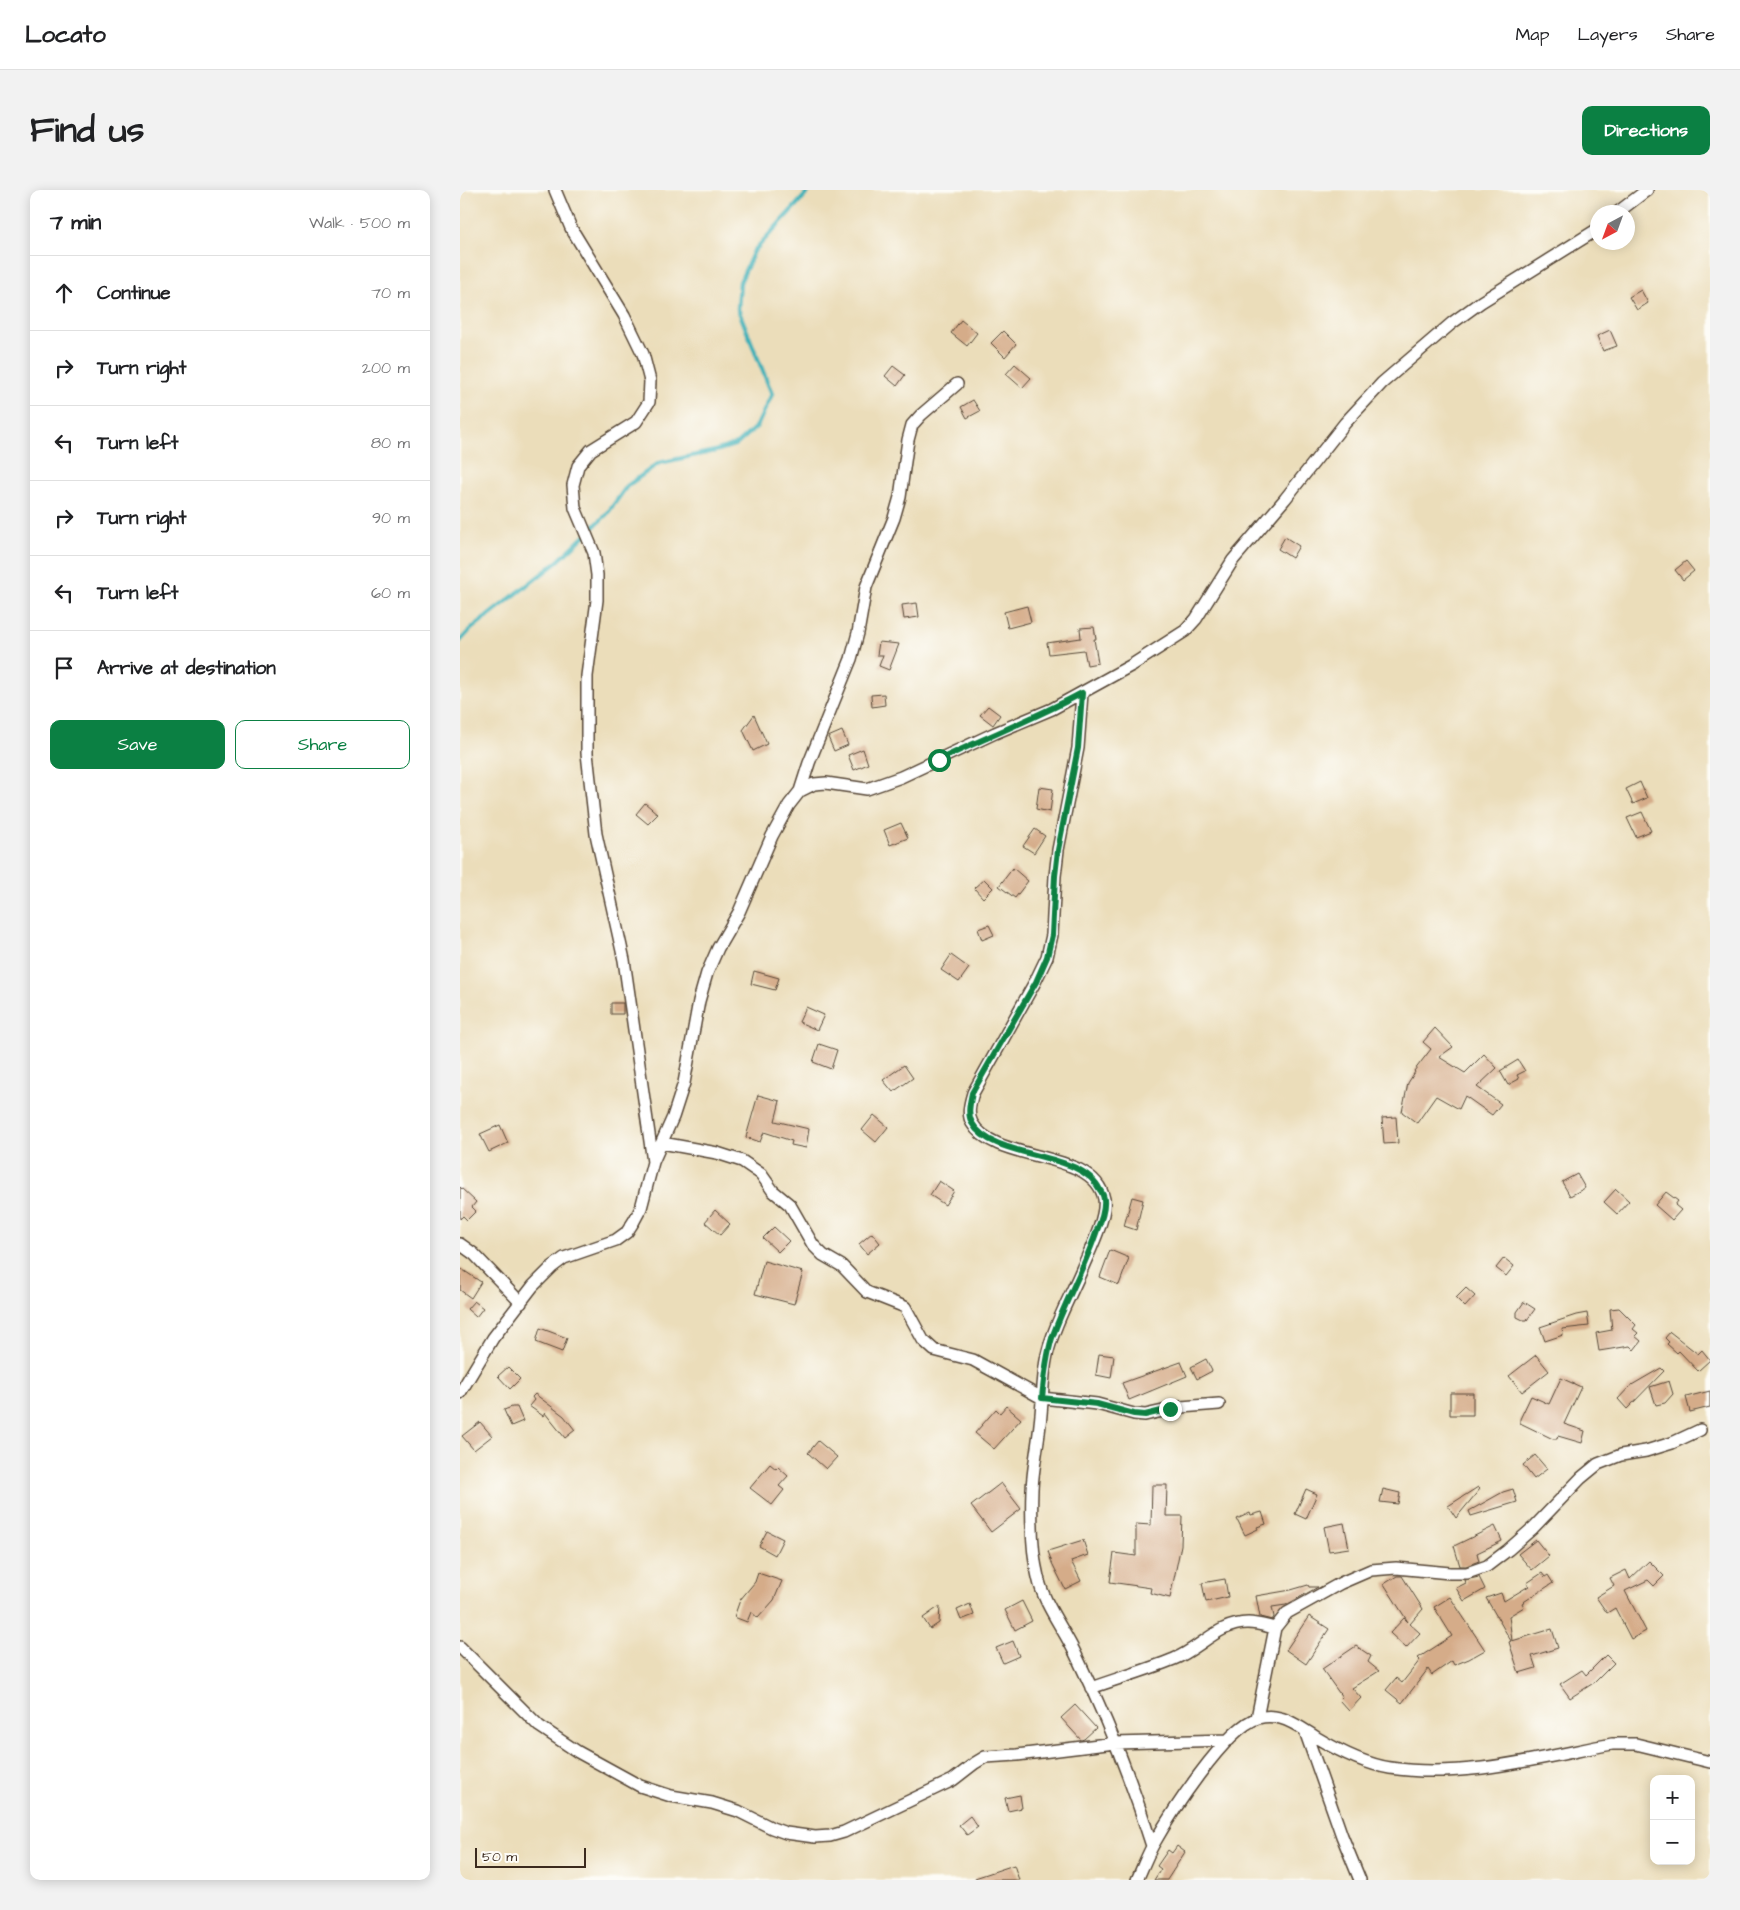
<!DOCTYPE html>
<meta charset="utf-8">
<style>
body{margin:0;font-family:"Architects Daughter",sans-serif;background:#f2f2f2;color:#202124}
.controls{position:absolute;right:15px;bottom:15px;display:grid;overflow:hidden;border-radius:10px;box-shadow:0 2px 12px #0003}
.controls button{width:45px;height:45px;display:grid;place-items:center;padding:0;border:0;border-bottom:1px solid #e0e0e0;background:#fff;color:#202124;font:25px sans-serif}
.compass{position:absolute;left:1130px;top:15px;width:45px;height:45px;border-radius:50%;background:#fff;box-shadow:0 2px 12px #0003;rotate:221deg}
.scale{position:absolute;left:15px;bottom:12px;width:111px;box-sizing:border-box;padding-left:5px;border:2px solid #3b2a1e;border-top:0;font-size:14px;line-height:18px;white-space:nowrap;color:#3b2a1e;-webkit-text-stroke:4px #fdfcf7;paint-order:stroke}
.stop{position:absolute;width:15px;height:15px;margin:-11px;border:4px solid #0b8043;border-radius:50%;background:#fff}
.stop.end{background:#0b8043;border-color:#fff;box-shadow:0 1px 5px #0008}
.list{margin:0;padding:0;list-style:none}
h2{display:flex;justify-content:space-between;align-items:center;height:65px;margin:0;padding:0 20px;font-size:21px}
h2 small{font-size:16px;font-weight:400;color:#757577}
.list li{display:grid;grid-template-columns:32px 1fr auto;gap:15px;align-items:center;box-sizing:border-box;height:75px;padding:0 20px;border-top:1px solid #e0e0e0}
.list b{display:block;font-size:19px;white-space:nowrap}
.list em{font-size:16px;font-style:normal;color:#757577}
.actions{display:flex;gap:10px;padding:15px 20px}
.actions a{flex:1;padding:11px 0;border:1px solid #0b8043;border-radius:10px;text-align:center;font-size:18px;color:#0b8043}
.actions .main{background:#0b8043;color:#fff}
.icon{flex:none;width:28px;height:28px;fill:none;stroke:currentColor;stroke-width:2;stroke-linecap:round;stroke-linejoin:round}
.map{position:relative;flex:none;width:1250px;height:1690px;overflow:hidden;border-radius:10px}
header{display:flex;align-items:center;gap:30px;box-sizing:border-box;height:70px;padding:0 25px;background:#fff;border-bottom:1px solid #e0e0e0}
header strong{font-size:24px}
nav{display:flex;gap:28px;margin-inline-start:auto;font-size:18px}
.intro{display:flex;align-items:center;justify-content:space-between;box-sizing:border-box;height:120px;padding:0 30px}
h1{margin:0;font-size:35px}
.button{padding:12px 22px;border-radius:10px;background:#0b8043;color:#fff;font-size:18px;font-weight:700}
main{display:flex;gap:30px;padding:0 30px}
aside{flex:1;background:#fff;border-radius:10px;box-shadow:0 2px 12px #0003}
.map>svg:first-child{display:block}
</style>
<header>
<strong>Locato</strong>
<nav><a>Map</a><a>Layers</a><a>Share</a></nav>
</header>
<div class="intro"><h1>Find us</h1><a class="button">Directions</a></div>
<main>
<aside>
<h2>7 min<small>Walk · 500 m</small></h2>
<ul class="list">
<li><svg class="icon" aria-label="ahead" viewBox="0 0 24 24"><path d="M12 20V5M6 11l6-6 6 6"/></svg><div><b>Continue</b></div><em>70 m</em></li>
<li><svg class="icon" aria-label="right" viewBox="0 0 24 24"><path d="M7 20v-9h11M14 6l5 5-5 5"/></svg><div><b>Turn right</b></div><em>200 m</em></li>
<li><svg class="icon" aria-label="left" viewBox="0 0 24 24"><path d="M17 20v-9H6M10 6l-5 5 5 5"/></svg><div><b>Turn left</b></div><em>80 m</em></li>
<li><svg class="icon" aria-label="right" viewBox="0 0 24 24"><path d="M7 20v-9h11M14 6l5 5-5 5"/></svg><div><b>Turn right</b></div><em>90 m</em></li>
<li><svg class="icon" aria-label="left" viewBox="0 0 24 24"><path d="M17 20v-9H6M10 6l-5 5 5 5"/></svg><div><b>Turn left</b></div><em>60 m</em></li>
<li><svg class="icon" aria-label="arrive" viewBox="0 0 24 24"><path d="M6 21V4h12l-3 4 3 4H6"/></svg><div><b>Arrive at destination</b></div></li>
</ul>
<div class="actions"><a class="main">Save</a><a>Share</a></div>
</aside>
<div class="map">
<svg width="1250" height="1690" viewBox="0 0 1250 1690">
<rect width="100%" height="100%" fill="#fdfcf7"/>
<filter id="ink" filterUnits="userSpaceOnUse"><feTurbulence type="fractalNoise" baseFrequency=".02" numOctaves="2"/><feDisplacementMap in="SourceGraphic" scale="10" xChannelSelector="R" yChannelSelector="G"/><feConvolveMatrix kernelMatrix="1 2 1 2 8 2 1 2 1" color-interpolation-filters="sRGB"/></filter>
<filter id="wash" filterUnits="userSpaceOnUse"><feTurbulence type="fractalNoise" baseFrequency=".0096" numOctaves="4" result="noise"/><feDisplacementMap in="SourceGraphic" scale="20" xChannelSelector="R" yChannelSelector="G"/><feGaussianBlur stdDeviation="1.12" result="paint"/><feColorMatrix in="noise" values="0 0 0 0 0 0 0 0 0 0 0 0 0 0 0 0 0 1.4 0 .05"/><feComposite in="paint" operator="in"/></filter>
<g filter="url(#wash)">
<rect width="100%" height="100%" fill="#ebddba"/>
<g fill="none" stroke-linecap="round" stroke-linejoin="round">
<path stroke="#41b1b8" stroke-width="4.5" d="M0 451 11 439 97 372 147 324 167 296 199 273 255 261 277 254 297 236 312 204 278 119 280 92 294 61 350 0"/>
</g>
<g id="blocks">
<path fill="#d5ac89" d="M1181 100 1188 113 1177 120 1169 107Z
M501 130 517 143 507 156 491 143Z
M1150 140 1157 156 1143 161 1137 146Z
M543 141 556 154 545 167 531 153Z
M555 174 571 188 562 198 546 184Z
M433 176 445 185 437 196 425 186Z
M513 210 520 221 507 228 501 217Z
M825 347 839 356 832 368 818 359Z
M1226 371 1234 381 1223 390 1215 380Z
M457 413 459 427 444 429 442 415Z
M567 416 571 432 548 438 544 422Z
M634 437 636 449H634L638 473 627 475 624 460 589 464 587 453 621 448 620 438Z
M419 452 439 454 429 480 419 476 423 465H417Z
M424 504 425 515 412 517 411 505Z
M528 516 540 525 533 535 520 525Z
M294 525 307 554 293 561 283 540Z
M382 541 388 555 374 561 368 547Z
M403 559 408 574 394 580 388 565Z
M1180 592 1187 608 1173 614 1166 599Z
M579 597 593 599 590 622 576 619Z
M185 613 198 624 188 634 176 624Z
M1182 622 1191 641 1176 647 1167 628Z
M441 633 448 648 430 655 424 640Z
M575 639 585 646 574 663 563 656Z
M553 678 568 691 555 708 539 696Z
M524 689 533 698 523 708 514 698Z
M529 735 534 745 522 750 518 739Z
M491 765 509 778 499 792 481 780Z
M294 781 319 788 315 800 291 794Z
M151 813H163V824H151Z
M346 817 364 825 357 840 339 832Z
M975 838 993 857 979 867 1005 883 1024 864 1037 878 1017 897 1041 914 1032 925 1005 906 999 919 976 906 957 933 942 922 948 893 955 882 954 881 971 859 963 852Z
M359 854 377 860 371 879 353 872Z
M1058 870 1065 881 1057 885 1059 889 1048 895 1040 881Z
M444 875 453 888 433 902 423 890Z
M298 905 320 911 315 931 349 939 346 958 331 955 332 951 304 942 300 952 286 947Z
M414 925 428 937 416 952 402 940Z
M936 927 938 953 924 954 922 928Z
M40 935 48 953 29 962 20 944Z
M1117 984 1125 998 1110 1006 1102 992Z
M479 991 494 1001 485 1015 470 1005Z
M0 997 16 1012 12 1017 16 1021 7 1030 3 1026 0 1029Z
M1156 999 1169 1011 1157 1024 1144 1012Z
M1206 1002 1218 1011 1215 1015 1221 1020 1212 1030 1195 1015Z
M672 1007 683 1010 676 1040 664 1036Z
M255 1020 270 1034 260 1045 245 1032Z
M314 1037 329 1051 318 1062 303 1048Z
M412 1043 420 1053 407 1064 399 1054Z
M650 1060 669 1068 659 1095 640 1087Z
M1044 1068 1054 1076 1046 1086 1036 1078Z
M304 1071 343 1082 334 1114 295 1104Z
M0 1078 21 1092 11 1108 0 1100Z
M1006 1098 1015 1106 1005 1117 996 1108Z
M14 1111 23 1118 16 1127 7 1119Z
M1064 1112 1075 1119 1067 1130H1063L1057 1127V1122Z
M1159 1118 1176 1135 1173 1139 1178 1143 1175 1146 1181 1151 1174 1160 1170 1156 1139 1161 1136 1143 1152 1140 1150 1119Z
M1127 1123 1129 1136 1102 1139 1103 1145 1085 1151 1080 1137 1116 1125Z
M80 1138 107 1148 102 1162 76 1152Z
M1210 1142 1238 1164 1242 1160 1250 1170 1238 1181 1219 1161 1217 1163 1207 1154 1209 1152 1205 1148Z
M639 1164 654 1166 651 1188 636 1185Z
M1076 1165 1089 1181 1062 1202 1049 1186Z
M746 1169 752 1181 737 1189 731 1177Z
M721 1172 727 1186 669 1210 662 1193Z
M48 1177 60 1189 50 1199 38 1186Z
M1201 1178 1204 1181 1167 1219 1158 1209 1170 1196Z
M1101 1188 1121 1197 1104 1234 1125 1241 1122 1253 1098 1246 1097 1249H1093L1060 1233V1229L1071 1206 1089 1214Z
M1209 1191 1213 1204 1205 1213 1196 1215 1190 1197Z
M1250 1201V1217L1230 1222 1226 1207Z
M990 1203H1013V1225H990Z
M75 1204 104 1226 115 1240 105 1248 85 1223 83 1226 69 1216 74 1210 72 1207Z
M546 1216 561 1229 534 1259 515 1243 536 1219 540 1223Z
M52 1217H57L63 1231 51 1236 44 1220Z
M20 1232 32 1246 14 1260 2 1246Z
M358 1251 377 1267 366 1279 348 1263Z
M1075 1265 1087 1279 1074 1289 1063 1275Z
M310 1274 316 1279 318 1277 328 1286 319 1296 324 1300 312 1315 290 1298Z
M541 1293 561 1319 531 1342 511 1316Z
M692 1295H707L706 1326H722L721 1355 710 1408 690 1403 691 1398 650 1392 654 1363 676 1366V1334L691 1335Z
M1018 1297 1020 1299 996 1328 988 1316Z
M846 1299 857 1304 846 1329 835 1324Z
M923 1299 940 1303 938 1314 920 1312Z
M1053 1299 1057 1312 1011 1326 1009 1321 1043 1302Z
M802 1322 806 1334 797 1337 798 1339 785 1345 777 1329 790 1323 791 1325Z
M884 1333 889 1358 869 1361 864 1337Z
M1035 1336 1042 1351 1017 1363 1019 1371 1006 1376H1000L994 1356Z
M307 1341 323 1349 315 1365 299 1356Z
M623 1350 628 1365 611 1371 621 1391 605 1399 592 1373 588 1361Z
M1076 1350 1089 1366 1072 1380 1058 1364Z
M1189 1371 1204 1386 1194 1396 1188 1390 1165 1401 1186 1441 1171 1449 1155 1418 1147 1423 1136 1407 1154 1396 1150 1388 1166 1380 1170 1389Z
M298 1383 322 1391 314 1410 298 1428 291 1422 287 1432 274 1427 280 1410 295 1392Z
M1082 1383 1085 1387 1088 1385 1093 1393 1062 1413 1064 1417 1049 1426 1052 1451 1092 1439 1098 1458 1072 1466 1076 1478 1059 1483 1049 1452 1051 1451 1026 1408 1041 1403 1044 1411 1069 1396 1067 1393Z
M937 1386H942L963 1419 950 1434 960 1443 946 1458 930 1443 944 1428 948 1432 924 1394Z
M1019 1387 1025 1399 1004 1411 996 1398 1006 1393 1005 1390Z
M765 1389 768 1407 746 1412 742 1393Z
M848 1395 849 1397H858L826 1415 812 1417 814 1427 812 1430 800 1427 796 1406 831 1400Z
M990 1407 1025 1460 1009 1469 994 1475 992 1471 972 1485 968 1479 942 1513 926 1500 936 1488 942 1493 960 1470 958 1468 992 1446 974 1417Z
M562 1411 572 1431 555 1440 545 1420Z
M510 1414 514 1425 501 1430 497 1420Z
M480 1416 479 1433 470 1439 463 1428Z
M849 1426 869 1439 846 1474 826 1460Z
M553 1451 559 1466 543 1473 536 1458Z
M896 1456 911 1466 908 1472 919 1481 892 1498 901 1508 889 1521 879 1510 882 1507 862 1479Z
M1146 1465 1154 1473 1135 1492 1110 1508 1100 1494 1122 1480 1126 1485Z
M615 1515 636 1538 624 1549 621 1550 601 1528Z
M560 1605 562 1618 548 1621 545 1608Z
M510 1626 518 1637 507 1645 499 1635Z
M717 1656 725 1662 707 1690H694L701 1679 697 1676 708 1660 712 1663Z
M554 1675 559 1690H515V1688Z"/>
</g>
</g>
<g filter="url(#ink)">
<use href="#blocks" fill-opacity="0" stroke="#554535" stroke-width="1"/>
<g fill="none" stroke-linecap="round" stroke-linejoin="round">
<g stroke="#554535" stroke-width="14">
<path id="minor" d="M95 0 111 38 164 125 183 164 190 191 189 212 176 232 131 260 118 276 113 295 115 318 134 363 137 385V410L127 486V563L136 644 164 770 193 972
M1158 22 1187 0
M622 503 618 558 598 660 595 686 592 745 587 767 575 792 513 903C510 913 507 924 512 933 535 974 634 958 644 1009 647 1027 629 1062 622 1079 610 1107 594 1135 587 1165 582 1187 583 1211 580 1234 578 1256 573 1277 572 1299 571 1328 571 1359 578 1387 584 1415 604 1439 616 1465 646 1527 672 1591 692 1656
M340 601 349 573 391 469 398 443 406 397 434 328 440 307 448 250 452 235 461 225 497 194
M202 953 257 963 282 971 301 984 313 1001 330 1015 353 1055 363 1065 382 1076 407 1102 445 1117 463 1150 474 1160 513 1170 582 1208 637 1214 674 1224 685 1225 721 1217 759 1214
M0 1054 14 1064 61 1113
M0 1203 33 1148 73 1096 92 1077 104 1068 156 1050 167 1042 174 1031 181 1018 193 972 213 927 224 893 239 811 247 783 258 758 279 722 312 646 329 615 340 601 354 594 366 593 407 599 441 587 535 543 592 519 672 475 725 441 736 429 773 370 825 309 885 233 922 193 992 133 1021 112 1138 39
M0 1457 79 1536 118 1562 180 1596 211 1606 252 1613 278 1621 312 1638 326 1643 355 1647 370 1646 384 1642 493 1590 515 1573 525 1567 557 1565 655 1553 769 1550
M631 1498C659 1488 687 1480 714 1469 741 1458 758 1433 788 1433 797 1433 806 1436 815 1438
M797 1528 815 1438 827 1423 881 1393 911 1380 936 1378 990 1383H1007L1027 1376 1048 1360 1073 1338 1121 1288 1138 1274 1161 1265 1186 1261 1212 1253 1240 1240
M845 1541 882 1646 900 1690
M677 1690C682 1679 687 1666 693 1655 710 1625 765 1538 798 1528 805 1526 813 1526 820 1528 833 1531 846 1541 857 1548 879 1561 905 1574 930 1578 1004 1589 1079 1568 1152 1554H1176L1250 1572"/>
</g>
<use href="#minor" stroke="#fff" stroke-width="11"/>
</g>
</g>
<g fill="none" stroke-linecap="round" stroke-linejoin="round" filter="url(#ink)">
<path stroke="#0b8043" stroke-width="6" d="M479 570C526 547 576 528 622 503L618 558 598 660 595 686 592 745 587 767 576 792 512 903C510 913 507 924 512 933 533 971 621 959 640 1000 642 1002 644 1007 644 1010 645 1020 641 1031 637 1040 625 1077 605 1111 592 1148 586 1168 584 1188 582 1208L637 1214 674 1224 685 1225 710 1219"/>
</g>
</svg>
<div class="controls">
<button>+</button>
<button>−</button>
</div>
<svg class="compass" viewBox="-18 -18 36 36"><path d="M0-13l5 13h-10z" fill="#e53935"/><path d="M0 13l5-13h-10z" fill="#757577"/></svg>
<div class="scale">50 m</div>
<div class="stop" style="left:479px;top:570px"></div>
<div class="stop end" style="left:710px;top:1219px"></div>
</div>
</main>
